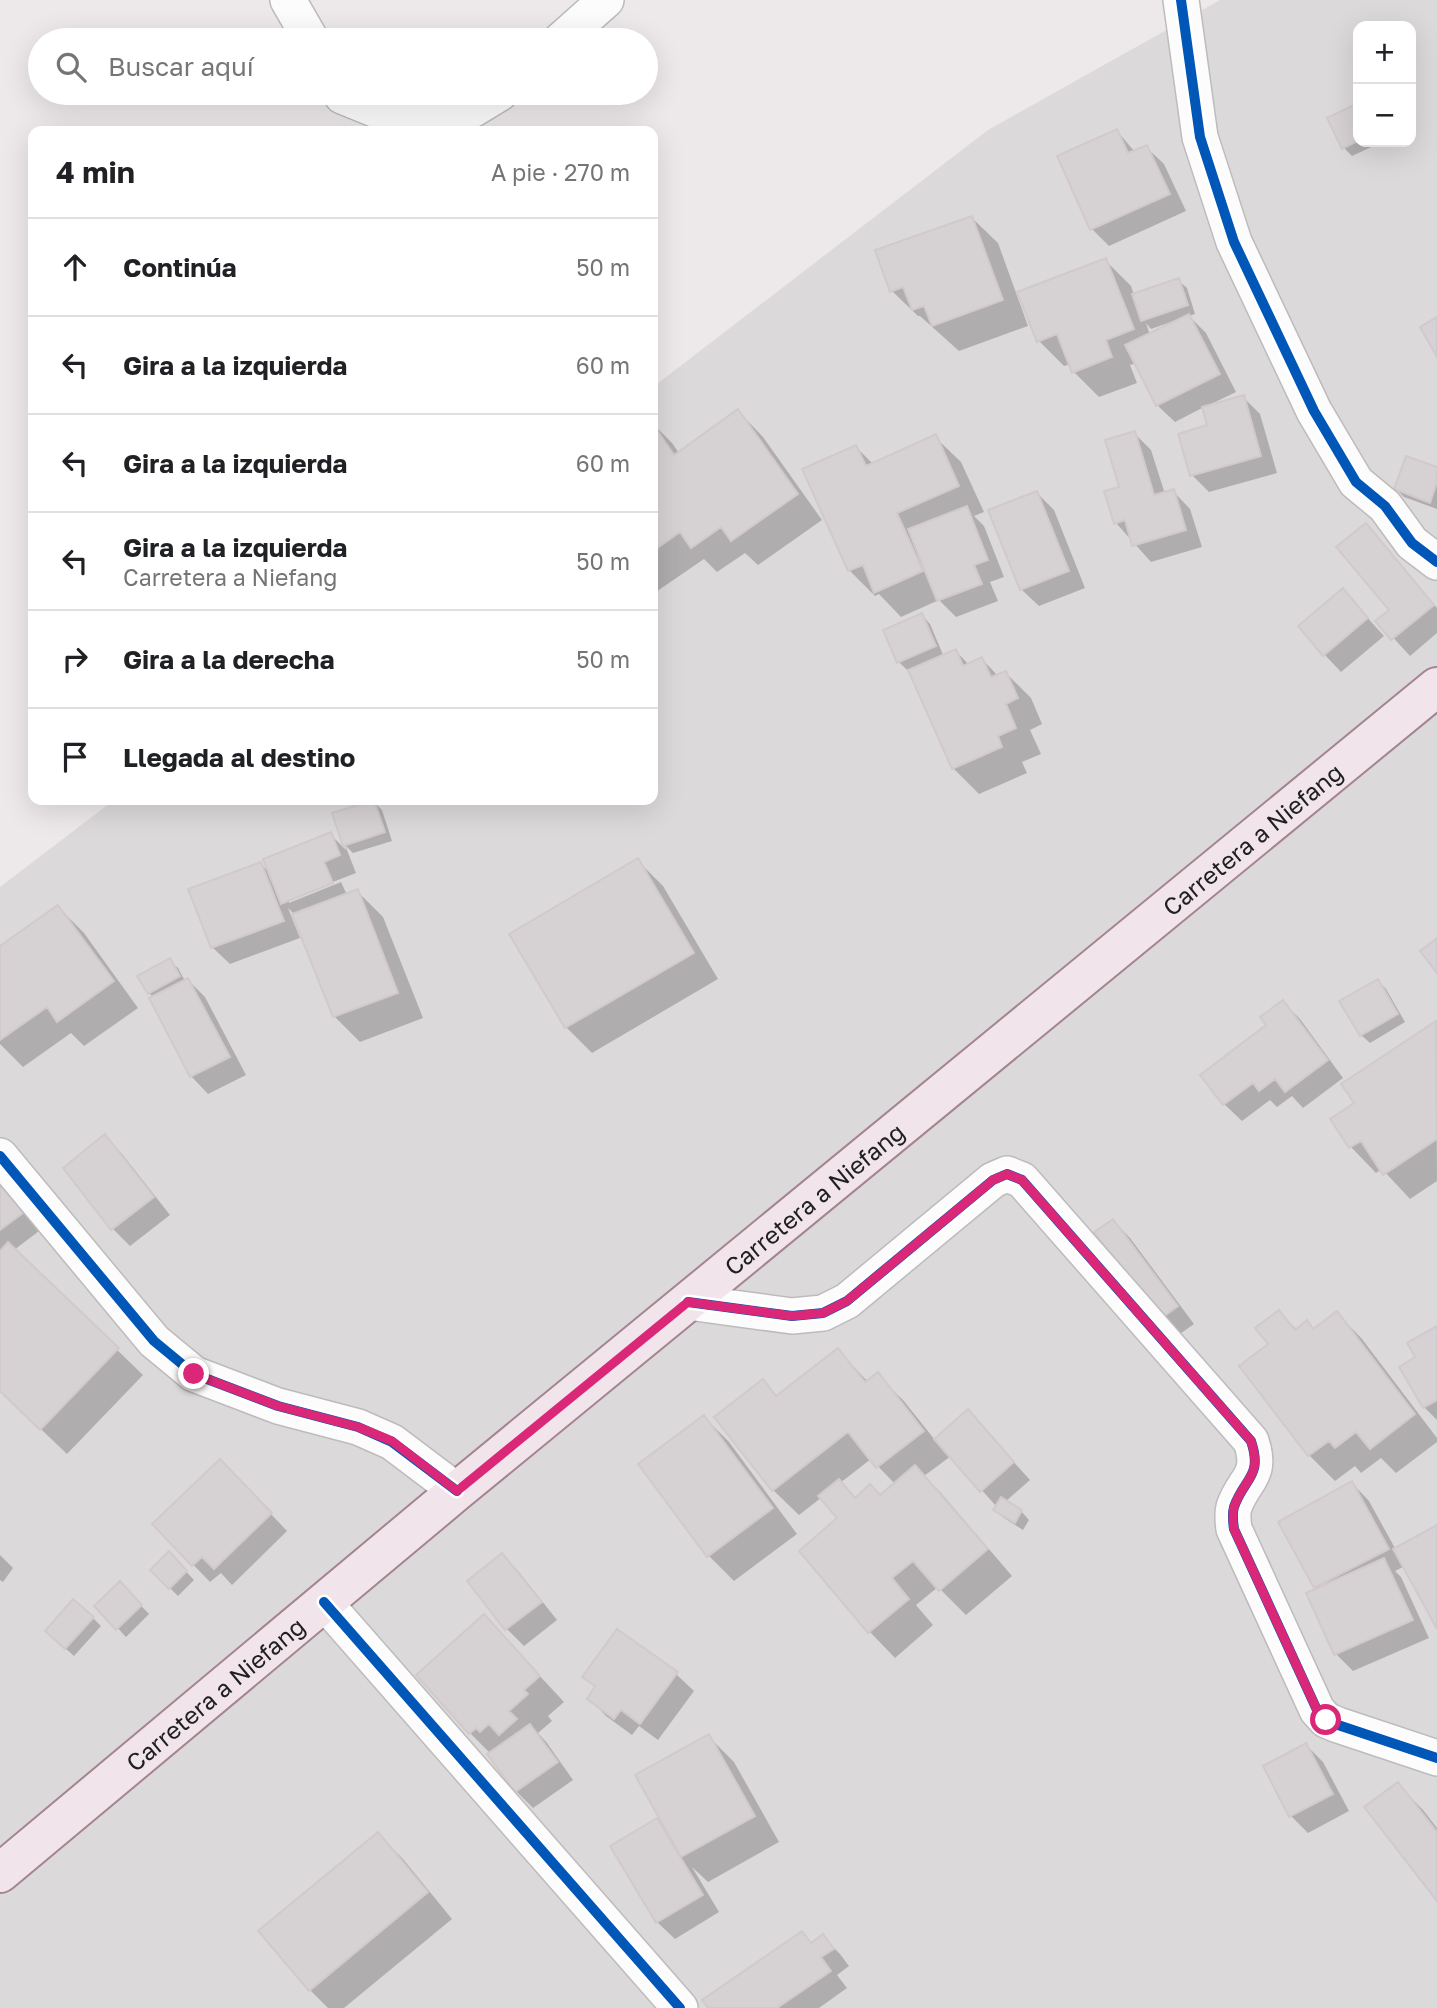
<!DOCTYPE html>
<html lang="es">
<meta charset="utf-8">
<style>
body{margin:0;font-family:"Golos Text",sans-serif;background:#f6f6f6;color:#202124}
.controls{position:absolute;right:21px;top:21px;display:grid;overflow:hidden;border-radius:14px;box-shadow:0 7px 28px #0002}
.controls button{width:63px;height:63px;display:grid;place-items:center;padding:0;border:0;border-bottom:2px solid #e0e0e0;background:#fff;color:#202124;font:35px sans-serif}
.stop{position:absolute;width:21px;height:21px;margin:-16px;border:5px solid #db2777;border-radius:50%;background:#fff}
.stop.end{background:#db2777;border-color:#fff;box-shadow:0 2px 7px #0008}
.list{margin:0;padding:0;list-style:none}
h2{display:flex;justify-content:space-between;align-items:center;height:91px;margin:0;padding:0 28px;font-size:30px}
h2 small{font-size:23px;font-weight:400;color:#757577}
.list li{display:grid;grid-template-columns:46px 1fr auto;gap:21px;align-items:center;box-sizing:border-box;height:98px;padding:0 28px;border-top:2px solid #e0e0e0}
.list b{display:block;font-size:26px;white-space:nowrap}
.list p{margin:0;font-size:23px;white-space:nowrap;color:#757577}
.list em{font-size:23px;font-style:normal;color:#757577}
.icon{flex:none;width:38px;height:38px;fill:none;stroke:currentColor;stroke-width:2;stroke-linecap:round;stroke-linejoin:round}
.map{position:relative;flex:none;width:1437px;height:2008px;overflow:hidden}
.search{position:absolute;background:#fff;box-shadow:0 7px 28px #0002;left:28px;top:28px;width:630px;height:77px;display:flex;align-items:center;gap:18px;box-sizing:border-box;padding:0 24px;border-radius:38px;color:#757577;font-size:26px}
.panel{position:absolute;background:#fff;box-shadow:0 7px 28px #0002;left:28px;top:126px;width:630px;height:679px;border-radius:14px}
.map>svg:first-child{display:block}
</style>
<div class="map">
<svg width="1437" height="2008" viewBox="0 0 1437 2008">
<rect width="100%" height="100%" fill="#ede8ea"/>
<path fill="#dcd9db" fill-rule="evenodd" d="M1220 0H1437V2008H0V887L114 800H653V387L988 130ZM1358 26H1411V142H1358Z"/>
<path fill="#0003" fill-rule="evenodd" d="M1358 105V142H1382L1352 156 1344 148 1329 119Z
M1117 131 1135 152 1146 147 1164 164 1186 211 1109 246 1092 229Z
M972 218 998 243 1028 326 959 351 920 316H918L892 291Z
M1105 260 1131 286 1134 295 1178 280 1187 288 1195 314 1189 316 1206 333 1236 392 1209 405 1210 407 1243 397 1260 414 1277 473 1209 492 1192 475 1209 426 1204 407 1175 422 1157 405 1137 363 1130 365 1137 383 1099 397 1074 372 1071 364 1064 366 1039 341ZM1171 322 1172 324 1150 335 1146 323 1151 329Z
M738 411 763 437 822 520 758 565 745 553 717 572 704 559 653 594V424L672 443 679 453Z
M1134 433 1151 450 1165 494 1173 491 1190 509 1202 547 1151 562 1116 523 1121 488Z
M935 437 961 462 984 512 974 516 984 526 1004 577 990 582 998 601 956 617 939 600 901 617 879 594 875 596 849 570 856 447 873 464Z
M1437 469V509L1404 497 1396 489Z
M1037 493 1054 510 1085 588 1039 606 1021 589Z
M1365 526 1383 543 1437 608V633L1410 656 1378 621 1392 610Z
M1343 591 1384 636 1341 672 1324 654Z
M922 615 930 624 944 657 956 651 969 665 982 659 998 676 1006 673 1031 698 1042 724 1030 730 1041 754 1022 762 1027 773 979 794 953 768 909 669 907 670 899 662Z
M374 802 382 810 392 841 353 853 345 845 356 873 289 899V903L341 882 347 895 357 891 383 917 423 1018 360 1042 334 1016 295 915 288 908 300 938 230 964 212 947 261 864 271 874 330 834 346 850 335 814Z
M637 860 663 886 718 979 592 1053 566 1027Z
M58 907 84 933 138 1008 84 1046 71 1033 23 1067 0 1044V948Z
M169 960 178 968 185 981 188 980 205 997 246 1075 208 1094 191 1076 153 997 149 993Z
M1378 981 1386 989 1405 1022 1370 1043 1361 1035 1342 1002Z
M1283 1002 1300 1019 1343 1078 1303 1108 1292 1096 1277 1107 1270 1100 1242 1121 1224 1104Z
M1436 1023 1437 1181 1410 1199 1382 1169 1376 1173 1351 1147 1332 1119 1356 1104Z
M105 1137 122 1154 170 1215 130 1246 113 1229 65 1168Z
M0 1161 47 1225 14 1250 143 1375 67 1454 0 1390Z
M1113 1221 1130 1238 1194 1324 1177 1336 1160 1319Z
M1279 1312 1297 1330 1307 1323 1314 1330 1337 1313 1362 1339 1437 1438V1442L1396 1473 1381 1458 1361 1473 1355 1466 1335 1481 1309 1455 1241 1366 1270 1345Z
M1437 1328V1420L1424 1407 1418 1358Z
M838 1350 868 1382 877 1375 903 1400 935 1440 968 1411 1030 1480 1005 1502 1021 1511 1029 1520 1023 1530 1004 1518 996 1510 997 1507 951 1456 924 1476 941 1493 1012 1576 966 1615 938 1587 916 1605 933 1625 895 1658 870 1632 801 1552 840 1519 821 1498 799 1515 773 1490 763 1381 778 1397ZM871 1459 895 1484 880 1497 856 1499 840 1483Z
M704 1417 729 1442 797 1534 734 1581 708 1555Z
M237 1478 287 1531 232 1585 221 1573 210 1582 154 1524Z
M1352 1483 1369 1501 1396 1550 1437 1527V1626L1405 1566 1395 1571 1401 1577 1429 1638 1353 1671 1336 1654 1317 1590 1280 1523Z
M169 1553 194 1580 178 1596 152 1570Z
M0 1555 13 1568 3 1582 0 1580Z
M502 1555 519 1572 557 1620 524 1646 507 1629 469 1581Z
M120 1584 149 1614 126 1637 97 1606Z
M484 1616 564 1702 548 1716 552 1721 538 1733 547 1743 573 1780 533 1808 516 1791 491 1754 470 1733Z
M93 1618 101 1626 74 1656 55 1639Z
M676 1674 694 1691 658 1740 639 1726 632 1735 606 1716 589 1698 596 1688 585 1677Z
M709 1737 734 1762 779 1842 708 1882 692 1867 719 1912 675 1939 657 1922V1820L667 1830Z
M1306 1745 1323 1762 1349 1811 1308 1833 1291 1816Z
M1397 1784 1423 1810 1437 1828V1898Z
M378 1834 403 1859 452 1919 344 2008H328L310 1990Z
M802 1933 813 1944 823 1937 840 1954 849 1966 837 1975 847 1988 819 2008H710Z"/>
<path fill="#d6d1d3" stroke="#d1c9cd" stroke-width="2" d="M1358 103V141L1342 149 1327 118Z
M1117 129 1128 153 1147 145 1170 194 1090 230 1057 156Z
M972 216 1003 300 932 326 924 306 912 310 903 287 890 292 875 250Z
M1106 258 1134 329 1106 340 1112 357 1072 373 1057 334 1037 342 1017 292Z
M1179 278 1188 305 1141 321 1132 294Z
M1189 314 1220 374 1156 406 1125 345Z
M1437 317V357L1420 327Z
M1244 395 1261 456 1190 476 1178 434 1207 425 1202 407Z
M738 409 798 494 731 541 721 527 691 548 680 532 653 551V424L674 455Z
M1135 431 1154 495 1174 489 1186 530 1132 546 1125 520 1114 524 1104 491 1119 487 1105 440Z
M936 434 959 486 897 513 923 571 874 593 863 565 848 571 802 469 856 445 866 466Z
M1406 456 1437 467V482L1430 503 1394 489Z
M1037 491 1069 571 1020 590 988 510Z
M967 506 988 560 974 565 982 584 937 601 908 529Z
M1366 523 1434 605 1391 640 1375 621 1389 610 1336 547Z
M1343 588 1368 618 1323 656 1298 626Z
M922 613 936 646 897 663 883 630Z
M956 649 963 666 982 657 991 677 1006 671 1018 698 1006 704 1016 728 998 736 1002 747 952 769 908 670Z
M374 800 385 832 343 846 332 813Z
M331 832 340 855 324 862 333 883 281 904 263 859Z
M638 858 694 953 565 1028 509 934Z
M261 862 284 921 211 948 188 889Z
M358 889 398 993 333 1017 292 914Z
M58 905 114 981 57 1022 47 1007 0 1040V946Z
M1437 938V973L1420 951Z
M170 958 180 976 148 994 137 976Z
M188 978 230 1057 190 1077 149 998Z
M1378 979 1398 1014 1360 1036 1339 1001Z
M1283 1000 1328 1060 1285 1092 1275 1079 1259 1091 1253 1083 1223 1105 1200 1075 1266 1025 1260 1017Z
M1436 1021 1437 1139 1383 1175 1361 1141 1349 1148 1330 1119 1354 1103 1341 1084Z
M105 1134 154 1197 111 1230 63 1168Z
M0 1165 31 1207 0 1230Z
M1113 1219 1178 1306 1159 1320 1094 1232Z
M8 1242 119 1348 40 1430 0 1391V1251Z
M1279 1310 1295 1330 1307 1320 1313 1329 1337 1311 1415 1414 1370 1449 1356 1432 1335 1448 1329 1441 1308 1456 1239 1366 1268 1344 1255 1328Z
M1437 1326V1400L1423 1408 1399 1367 1415 1357 1407 1343Z
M838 1348 865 1382 878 1372 924 1431 876 1468 848 1432 772 1491 714 1417 763 1379 776 1396Z
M968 1409 1014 1462 980 1492 934 1439Z
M704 1415 773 1508 707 1557 638 1464Z
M220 1459 272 1513 214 1569 202 1557 192 1566 152 1524Z
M915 1465 988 1549 939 1591 913 1561 892 1578 909 1599 868 1633 799 1551 837 1518 818 1496 839 1479 855 1498 870 1484 880 1495Z
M1352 1481 1389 1549 1314 1588 1278 1522Z
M1001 1497 1022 1510 1015 1523 993 1510Z
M1437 1525V1629L1393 1549Z
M169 1551 187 1571 169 1589 150 1570Z
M502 1553 542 1602 505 1630 467 1581Z
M1384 1558 1413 1620 1334 1655 1306 1593Z
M120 1581 142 1605 116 1630 94 1606Z
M73 1599 94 1617 65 1649 45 1631Z
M484 1614 540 1676 524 1690 528 1694 509 1711 517 1719 499 1735 489 1724 480 1732 476 1728 469 1734 416 1675Z
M617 1629 678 1672 640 1724 621 1710 614 1719 587 1699 595 1686 582 1677Z
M530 1724 558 1762 515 1792 487 1754Z
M709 1734 755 1816 681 1857 635 1775Z
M1306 1743 1333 1794 1289 1817 1263 1766Z
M1398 1782 1437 1832V1901L1364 1807Z
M657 1818 703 1895 656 1923 610 1846Z
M378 1832 428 1892 309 1991 258 1931Z
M802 1931 811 1943 823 1934 834 1949 821 1957 831 1971 777 2008H708L702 2000Z"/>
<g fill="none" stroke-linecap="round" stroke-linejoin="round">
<g stroke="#bdbbbc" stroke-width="38">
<path id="minor" d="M288 0 311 40
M1181 0 1200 137 1234 242 1314 411 1356 482 1385 506 1412 543 1437 562
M561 40 606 0
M340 93 342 96 396 118 428 120 472 110 500 93
M0 1156 154 1341 194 1374 278 1406 358 1427 392 1442 457 1491
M688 1302 792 1316 823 1313 847 1301 993 1180 1007 1174 1022 1180 1251 1441C1263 1477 1244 1478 1234 1507 1232 1514 1233 1522 1234 1529L1317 1710 1326 1720 1338 1725 1437 1758
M324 1602 680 2008"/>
</g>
<g stroke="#a48491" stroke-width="42">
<g id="primary">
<path id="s1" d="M0 1873 457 1491 1437 687"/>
</g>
</g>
<use href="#minor" stroke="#fcfcfc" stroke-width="35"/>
<use href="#primary" stroke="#f1e5eb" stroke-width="38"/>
<g stroke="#fff" stroke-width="15">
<path id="cycleway" d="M1181 0 1200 137 1234 242 1314 411 1356 482 1385 506 1412 543 1437 562
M0 1156 154 1341 194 1374 278 1406 358 1427 392 1442 457 1491
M688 1302 792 1316 823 1313 847 1301 993 1180 1007 1174 1022 1180 1251 1441C1263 1477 1244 1478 1234 1507 1232 1514 1233 1522 1234 1529L1317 1710 1326 1720 1338 1725 1437 1758
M324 1602 680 2008"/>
</g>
<use href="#cycleway" stroke="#0057b8" stroke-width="10"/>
</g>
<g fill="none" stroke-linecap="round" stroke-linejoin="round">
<path stroke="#db2777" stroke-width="9" d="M194 1374 278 1406 358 1427 392 1441 457 1491 688 1302 792 1316 823 1313 847 1301 993 1180 1007 1174 1022 1180 1251 1441C1263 1477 1244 1478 1234 1507 1232 1514 1233 1522 1234 1529L1317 1710 1326 1720"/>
</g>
<g text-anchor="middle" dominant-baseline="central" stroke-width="7" stroke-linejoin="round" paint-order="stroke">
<g font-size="24" fill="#1f1f1f" stroke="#fff">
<text stroke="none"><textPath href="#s1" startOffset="1624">Carretera a Niefang</textPath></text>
<text stroke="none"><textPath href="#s1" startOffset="1057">Carretera a Niefang</textPath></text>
<text stroke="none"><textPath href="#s1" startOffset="280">Carretera a Niefang</textPath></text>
</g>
</g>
</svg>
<div class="controls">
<button>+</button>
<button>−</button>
</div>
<div class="stop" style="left:1326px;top:1720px"></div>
<div class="stop end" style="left:194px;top:1374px"></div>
<div class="search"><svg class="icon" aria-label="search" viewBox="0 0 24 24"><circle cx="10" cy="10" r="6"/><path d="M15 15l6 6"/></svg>Buscar aquí</div>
<section class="panel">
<h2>4 min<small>A pie · 270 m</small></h2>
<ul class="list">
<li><svg class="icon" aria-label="ahead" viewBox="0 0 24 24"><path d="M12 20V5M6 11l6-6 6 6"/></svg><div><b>Continúa</b></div><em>50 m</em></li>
<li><svg class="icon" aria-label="left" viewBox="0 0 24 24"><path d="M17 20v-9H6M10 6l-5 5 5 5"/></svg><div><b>Gira a la izquierda</b></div><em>60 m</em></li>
<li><svg class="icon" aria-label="left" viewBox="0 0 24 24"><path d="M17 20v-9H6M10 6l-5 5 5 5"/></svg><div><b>Gira a la izquierda</b></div><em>60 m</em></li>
<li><svg class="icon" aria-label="left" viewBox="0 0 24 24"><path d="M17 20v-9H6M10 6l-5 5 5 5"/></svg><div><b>Gira a la izquierda</b><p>Carretera a Niefang</p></div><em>50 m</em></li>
<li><svg class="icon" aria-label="right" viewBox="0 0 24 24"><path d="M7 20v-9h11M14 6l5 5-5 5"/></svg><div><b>Gira a la derecha</b></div><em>50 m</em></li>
<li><svg class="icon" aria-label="arrive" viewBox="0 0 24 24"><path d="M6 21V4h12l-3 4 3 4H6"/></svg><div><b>Llegada al destino</b></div></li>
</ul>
</section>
</div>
